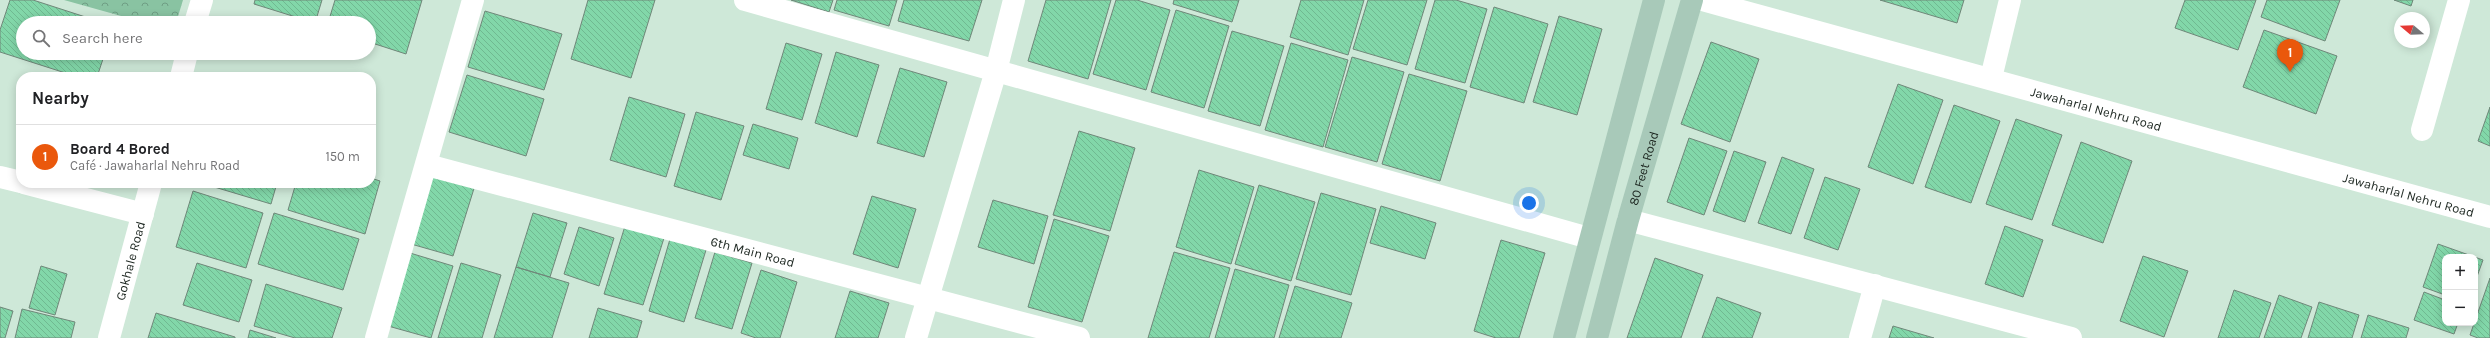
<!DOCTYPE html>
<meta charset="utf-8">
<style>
body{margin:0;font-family:Karla,sans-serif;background:#f2f2f2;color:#202124}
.controls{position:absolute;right:12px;bottom:12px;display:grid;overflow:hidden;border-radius:8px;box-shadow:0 2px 10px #0003}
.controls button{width:36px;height:36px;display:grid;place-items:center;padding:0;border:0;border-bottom:1px solid #e0e0e0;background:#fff;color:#202124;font:20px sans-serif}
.compass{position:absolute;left:2394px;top:12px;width:36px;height:36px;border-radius:50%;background:#fff;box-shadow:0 2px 10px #0003;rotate:289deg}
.you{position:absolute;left:1529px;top:203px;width:14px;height:14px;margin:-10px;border:3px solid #fff;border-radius:50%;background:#1a73e8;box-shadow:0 0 0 6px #1a73e833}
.badge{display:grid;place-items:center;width:26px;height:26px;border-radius:50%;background:#ea580c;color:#fff;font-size:13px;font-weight:700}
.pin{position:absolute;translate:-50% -33px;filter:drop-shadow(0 1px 2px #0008)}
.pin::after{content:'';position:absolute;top:21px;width:14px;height:12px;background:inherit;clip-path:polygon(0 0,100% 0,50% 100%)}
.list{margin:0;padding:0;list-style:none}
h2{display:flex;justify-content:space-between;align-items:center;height:52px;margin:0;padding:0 16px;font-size:17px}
h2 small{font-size:13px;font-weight:400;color:#757577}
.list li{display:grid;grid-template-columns:26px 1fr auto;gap:12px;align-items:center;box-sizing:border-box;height:64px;padding:0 16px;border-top:1px solid #e0e0e0}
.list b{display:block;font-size:15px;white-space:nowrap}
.list p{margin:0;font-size:13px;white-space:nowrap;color:#757577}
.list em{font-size:13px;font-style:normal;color:#757577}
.icon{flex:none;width:22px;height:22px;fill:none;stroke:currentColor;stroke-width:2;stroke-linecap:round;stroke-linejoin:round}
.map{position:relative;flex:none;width:2490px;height:338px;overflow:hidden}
.search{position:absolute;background:#fff;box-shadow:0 2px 10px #0003;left:16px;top:16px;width:360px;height:44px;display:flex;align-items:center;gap:10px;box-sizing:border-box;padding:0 14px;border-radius:22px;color:#757577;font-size:15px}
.panel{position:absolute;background:#fff;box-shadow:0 2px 10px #0003;left:16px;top:72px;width:360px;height:116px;border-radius:16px}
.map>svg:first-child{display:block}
</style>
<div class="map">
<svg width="2490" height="338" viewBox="0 0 2490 338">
<defs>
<pattern id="park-crowns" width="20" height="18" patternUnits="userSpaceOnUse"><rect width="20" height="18" fill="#89c3a2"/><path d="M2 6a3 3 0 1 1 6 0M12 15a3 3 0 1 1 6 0" fill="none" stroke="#6f9e84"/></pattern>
<pattern id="building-back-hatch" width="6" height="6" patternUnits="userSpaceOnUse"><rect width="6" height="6" fill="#82d7a9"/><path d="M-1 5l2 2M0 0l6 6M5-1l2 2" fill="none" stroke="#70b991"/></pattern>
</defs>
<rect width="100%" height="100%" fill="#cee8d8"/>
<path fill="url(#park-crowns)" d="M64 0H183L176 23H146Z"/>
<path fill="url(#building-back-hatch)" stroke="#6f8779" d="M10 0H33L104 23H23V53H105L97 77H78L0 52V30Z
M255 0H322L315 23 254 4Z
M335 0H422L406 54 369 42V23H328Z
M588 0H655L631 78 571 59Z
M791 0H833L829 12Z
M837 0H897L889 26 834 10Z
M904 0H982L969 41 898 21Z
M1046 0H1111L1088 79 1028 61Z
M1116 0H1137L1170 10 1146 90 1093 74Z
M1174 0H1239L1232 22 1173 4Z
M1301 0H1364L1348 55 1290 37Z
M1368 0H1427L1407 65 1353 49Z
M1435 0H1456L1487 9 1465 83 1415 69Z
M1880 0H1964L1957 23Z
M2185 0H2256L2238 50 2175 28Z
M2267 0H2340L2325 41 2261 17Z
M2394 0H2413L2411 6Z
M1494 7 1548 24 1524 103 1470 87Z
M1176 10 1229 26 1204 108 1151 92Z
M485 11 562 34 544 90 468 67Z
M1559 16 1602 29 1577 115 1533 102Z
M2264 30 2337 56 2316 114 2243 87Z
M1232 31 1284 46 1260 126 1208 111Z
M1711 42 1759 59 1730 142 1681 124Z
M786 43 822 54 802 120 766 109Z
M1291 43 1348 60 1323 147 1265 130Z
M836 52 879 65 857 137 815 123Z
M1352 57 1404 72 1377 162 1325 147Z
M900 68 947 82 924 157 877 143Z
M1409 74 1467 91 1440 181 1382 164Z
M467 75 544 99 526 156 449 132Z
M1898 84 1943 100 1913 184 1868 167Z
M629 97 685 114 666 177 610 160Z
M1954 105 2000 121 1971 203 1925 187Z
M2490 107V146L2478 141Z
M696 112 744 126 721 200 674 186Z
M2016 119 2062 135 2032 220 1986 204Z
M753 124 798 138 789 169 743 155Z
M1079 131 1135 148 1110 231 1053 215Z
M1689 138 1727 151 1704 215 1667 202Z
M2081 142 2132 161 2103 243 2052 225Z
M1734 151 1766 162 1745 222 1713 211Z
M1782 157 1814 169 1791 234 1758 223Z
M434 169 476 182 453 256 411 244Z
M1199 170 1254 187 1231 264 1176 247Z
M1825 177 1860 189 1838 250 1804 238Z
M371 178 380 181 365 234 288 210 296 183H371Z
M201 183H277L271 204Z
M1259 185 1315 202 1291 281 1235 264Z
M193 191 263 213 246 268 176 247Z
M1321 193 1376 209 1351 295 1296 279Z
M872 196 916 209 898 268 853 254Z
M993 200 1048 216 1034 264 978 247Z
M1381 206 1436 223 1425 259 1370 243Z
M274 213 359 239 343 290 258 264Z
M533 213 567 223 550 277 516 267Z
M1054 219 1109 236 1082 322 1028 307Z
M625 226 664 238 643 305 604 294Z
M2005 226 2043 240 2023 297 1985 284Z
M579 227 614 238 599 286 564 274Z
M670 239 706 250 684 322 649 311Z
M1501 240 1545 253 1519 338H1496L1474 331Z
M2438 244 2483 260 2475 282V257H2445V295L2423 287Z
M715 252 752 263 732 329 695 318Z
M1174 252 1230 268 1209 338H1148Z
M410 253 453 266 431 338 388 326Z
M2143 256 2188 271 2164 337 2120 321Z
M1655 258 1703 275 1681 338H1627Z
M197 263 252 280 239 322 183 305Z
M461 263 501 275 482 338H438Z
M41 266 67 274 55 315 29 308Z
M516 267 569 283 552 338H494Z
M1235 269 1289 285 1274 338H1215Z
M761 270 797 282 780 338H756L741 333Z
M2490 278V338H2478L2470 335Z
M266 284 342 308 332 338H295L254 326Z
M1295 286 1352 303 1341 338H1279Z
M2234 290 2271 303 2259 338H2218Z
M850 291 889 303 878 338H835Z
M2424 292 2445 300V323H2458L2454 334 2414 320Z
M2279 295 2312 307 2301 338H2264Z
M1717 297 1761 313 1752 338H1702Z
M2319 302 2359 315 2352 338H2308Z
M0 307 13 311 5 338H0Z
M598 308 642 321 637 338H589Z
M22 309 75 322 71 338H15Z
M156 313 235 337V338H148Z
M2368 315 2409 328 2406 338H2361Z
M1893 326 1934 338H1889Z
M250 330 276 338H248Z"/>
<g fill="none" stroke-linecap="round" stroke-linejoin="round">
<g stroke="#fff" stroke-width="22">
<path d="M745 0 1589 238"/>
<path d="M195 23 202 0"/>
<path d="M181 77 187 53"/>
<path d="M1991 78 2010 0"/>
<path d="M2422 130 2459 0"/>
<path id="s1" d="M427 165 1079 338"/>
<path d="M0 177 21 182"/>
<path d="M24 183 143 214"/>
<path d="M1628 220 2071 338"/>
<path id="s2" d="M109 338 151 183"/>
<path d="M376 338 473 0"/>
<path d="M916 338 996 71 1014 0"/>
<path d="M1860 338 1875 285"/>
</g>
<path stroke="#fff" stroke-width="22" id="s3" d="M1702 0 2490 217"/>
<g stroke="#a8c9b9" stroke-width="22">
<path d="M1564 338 1654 0"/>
<path id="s4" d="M1597 338 1628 220 1692 0"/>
</g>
</g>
<g text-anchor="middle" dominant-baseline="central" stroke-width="3" stroke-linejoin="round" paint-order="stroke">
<g font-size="13" fill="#1d2721" stroke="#fff">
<text stroke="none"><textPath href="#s3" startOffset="409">Jawaharlal Nehru Road</textPath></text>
<text stroke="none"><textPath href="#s4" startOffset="176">80 Feet Road</textPath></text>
<text stroke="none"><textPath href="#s3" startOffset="733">Jawaharlal Nehru Road</textPath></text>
<text stroke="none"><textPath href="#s1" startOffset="337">6th Main Road</textPath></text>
<text stroke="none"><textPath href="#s2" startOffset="80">Gokhale Road</textPath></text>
</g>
</g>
</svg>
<div class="controls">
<button>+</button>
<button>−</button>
</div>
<svg class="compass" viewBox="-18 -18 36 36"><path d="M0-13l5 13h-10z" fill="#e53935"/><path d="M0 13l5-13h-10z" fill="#757577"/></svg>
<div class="you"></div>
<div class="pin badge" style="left:2290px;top:72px">1</div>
<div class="search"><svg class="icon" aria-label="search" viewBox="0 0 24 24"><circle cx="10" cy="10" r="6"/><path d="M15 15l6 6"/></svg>Search here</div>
<section class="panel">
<h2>Nearby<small></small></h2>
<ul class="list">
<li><span class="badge">1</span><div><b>Board 4 Bored</b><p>Café · Jawaharlal Nehru Road</p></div><em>150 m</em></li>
</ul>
</section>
</div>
